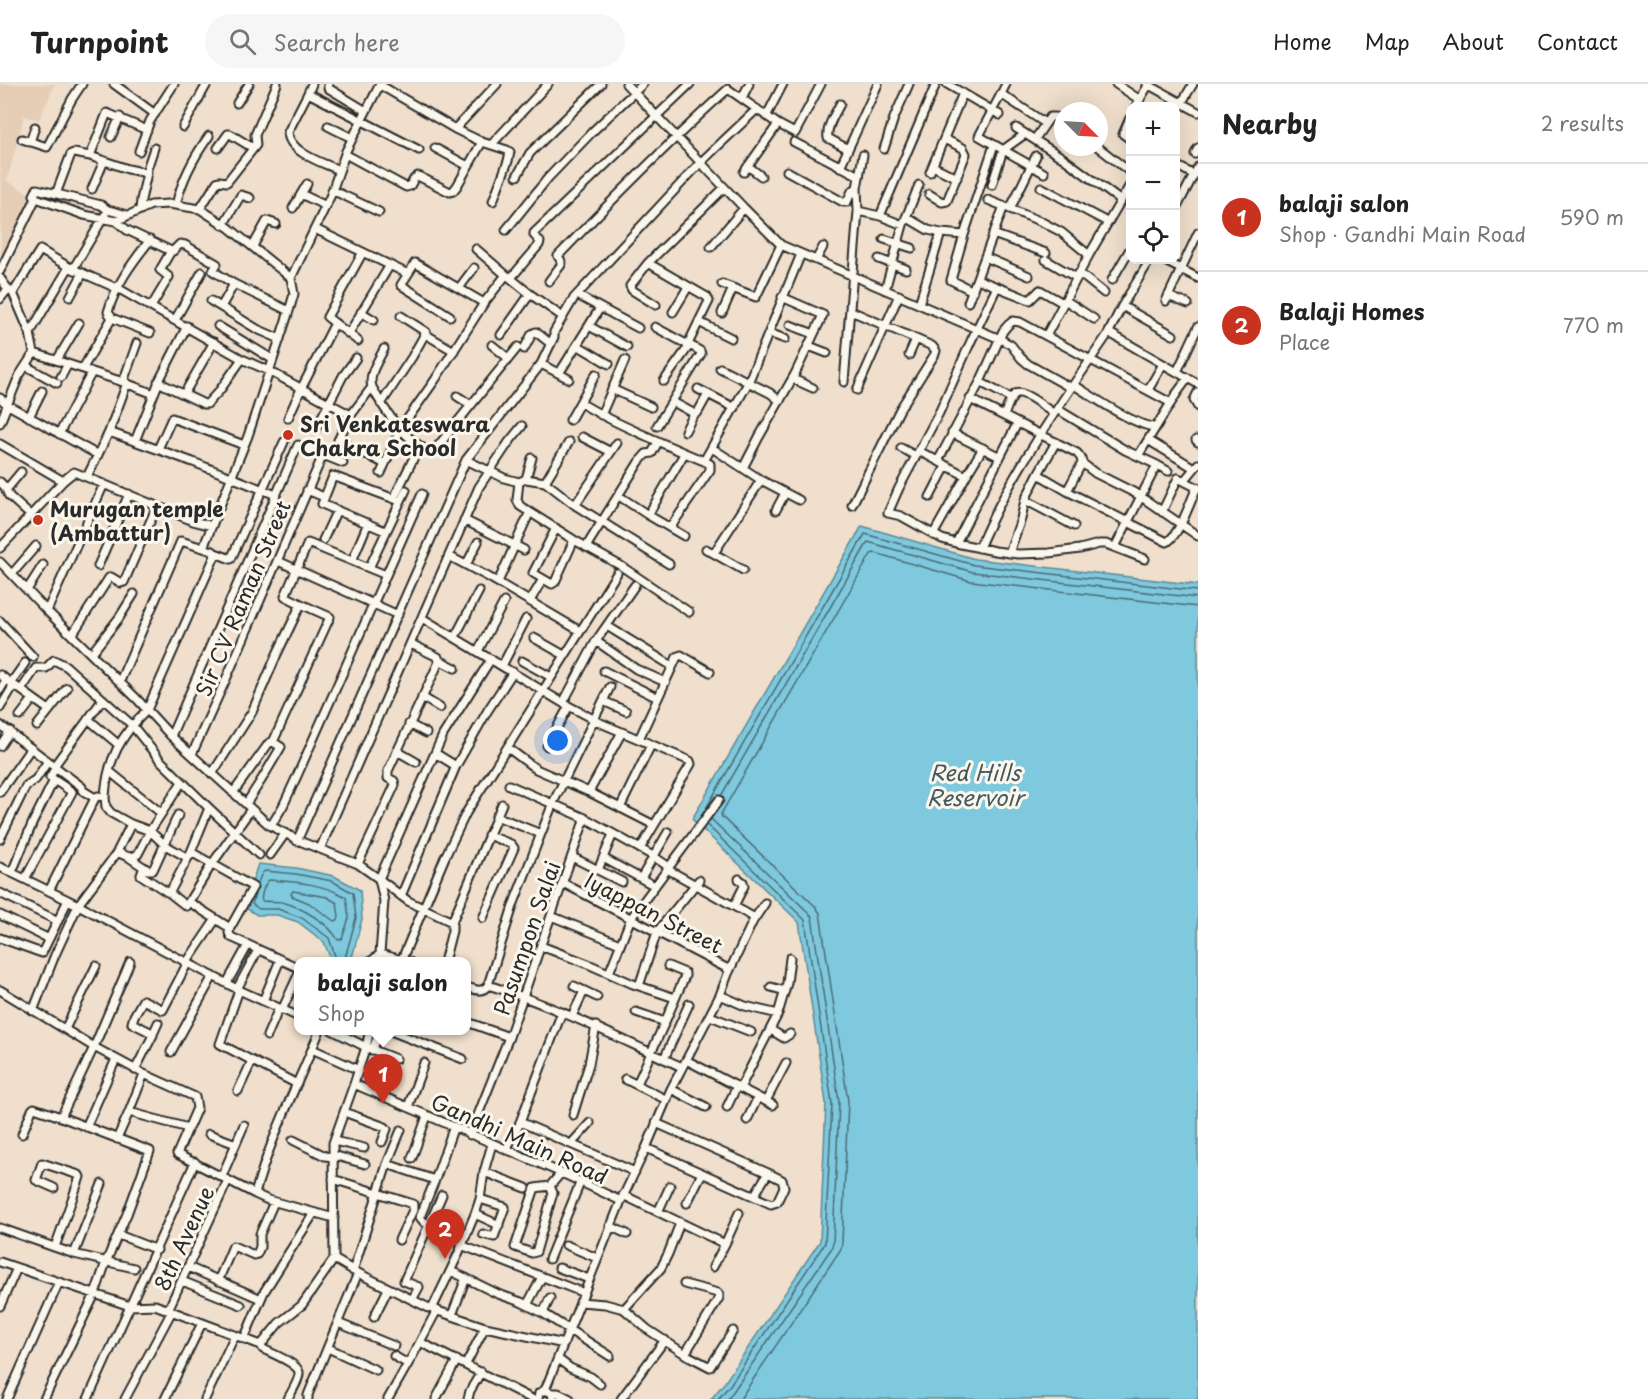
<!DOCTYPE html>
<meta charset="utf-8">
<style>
body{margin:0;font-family:"Playpen Sans",sans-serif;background:#f6f6f6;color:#222}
.controls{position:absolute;right:18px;top:18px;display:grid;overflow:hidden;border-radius:12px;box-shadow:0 6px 24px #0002}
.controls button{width:54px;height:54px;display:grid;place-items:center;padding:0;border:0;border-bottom:2px solid #e0e0e0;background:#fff;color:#222;font:30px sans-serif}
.compass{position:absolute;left:1054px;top:18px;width:54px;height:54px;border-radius:50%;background:#fff;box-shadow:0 6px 24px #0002;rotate:114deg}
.you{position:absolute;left:558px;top:657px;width:21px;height:21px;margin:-15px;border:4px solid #fff;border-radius:50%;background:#1a73e8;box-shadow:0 0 0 9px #1a73e833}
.badge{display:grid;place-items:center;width:39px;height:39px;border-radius:50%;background:#c8321e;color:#fff;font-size:20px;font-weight:700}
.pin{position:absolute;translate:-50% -50px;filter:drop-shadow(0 2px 3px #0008)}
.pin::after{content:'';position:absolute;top:32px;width:21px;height:18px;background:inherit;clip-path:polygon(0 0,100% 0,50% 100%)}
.popup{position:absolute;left:294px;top:873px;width:177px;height:78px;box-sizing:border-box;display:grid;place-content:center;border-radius:12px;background:#fff;filter:drop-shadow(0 2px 4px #0005);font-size:20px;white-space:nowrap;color:#767676}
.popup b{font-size:22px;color:#222}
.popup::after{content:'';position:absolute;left:50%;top:100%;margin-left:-12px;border:12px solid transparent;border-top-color:#fff}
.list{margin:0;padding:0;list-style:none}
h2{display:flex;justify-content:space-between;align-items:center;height:78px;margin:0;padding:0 24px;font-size:26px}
h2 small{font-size:20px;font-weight:400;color:#767676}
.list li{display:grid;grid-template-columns:39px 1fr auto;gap:18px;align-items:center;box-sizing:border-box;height:108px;padding:0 24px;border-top:2px solid #e0e0e0}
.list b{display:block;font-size:22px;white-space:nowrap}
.list p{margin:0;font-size:20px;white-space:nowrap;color:#767676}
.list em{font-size:20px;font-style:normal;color:#767676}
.icon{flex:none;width:33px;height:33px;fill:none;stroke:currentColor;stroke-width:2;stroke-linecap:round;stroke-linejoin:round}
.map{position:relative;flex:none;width:1198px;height:1315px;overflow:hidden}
header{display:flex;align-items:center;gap:36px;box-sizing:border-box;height:84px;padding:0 30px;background:#fff;border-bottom:2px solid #e0e0e0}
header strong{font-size:28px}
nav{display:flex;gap:33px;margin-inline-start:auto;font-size:21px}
.search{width:420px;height:54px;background:#f6f6f6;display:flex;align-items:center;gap:15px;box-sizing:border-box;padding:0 21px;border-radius:33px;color:#767676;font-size:22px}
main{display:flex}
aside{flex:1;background:#fff}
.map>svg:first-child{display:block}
</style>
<header>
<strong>Turnpoint</strong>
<div class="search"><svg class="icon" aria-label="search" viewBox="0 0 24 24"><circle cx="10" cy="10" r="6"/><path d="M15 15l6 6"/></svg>Search here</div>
<nav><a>Home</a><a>Map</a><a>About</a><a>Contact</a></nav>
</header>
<main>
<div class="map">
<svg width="1198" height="1315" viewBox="0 0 1198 1315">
<rect width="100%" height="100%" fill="#efdfcc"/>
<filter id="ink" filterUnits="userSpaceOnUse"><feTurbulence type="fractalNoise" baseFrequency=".0167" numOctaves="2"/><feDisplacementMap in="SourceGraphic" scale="12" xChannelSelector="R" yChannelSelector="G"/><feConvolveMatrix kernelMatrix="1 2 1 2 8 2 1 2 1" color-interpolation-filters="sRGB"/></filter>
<g filter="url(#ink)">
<path fill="#e6ceb6" d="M0 0H55L39 36 24 32 7 97 33 112 1 181Z"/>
<path fill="#7ec9de" stroke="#5d8a96" stroke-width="1.5" d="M862 442 975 475 1198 501V1315H711L725 1298 820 1157 826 1019 799 838 692 735Z
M258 780 296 784 334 792 360 806 362 835 352 874 331 876 324 858 298 838 277 831H257L244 823Z"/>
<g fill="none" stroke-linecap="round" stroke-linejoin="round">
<path stroke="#4c6a73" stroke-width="1.5" d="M721 712 868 458 973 488 1198 514
M701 733 865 450 974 481 1198 507
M711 735 808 828 812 833 839 1018 833 1159 831 1165 728 1315
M707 741 805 836 832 1019 825 1159 730 1301 718 1315
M269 796C297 798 321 799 346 813L349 834 342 855 338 856C329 839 301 823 282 818 276 817 269 818 262 817 260 812 265 799 269 796Z
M257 801 262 789 265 787 296 790 332 797 353 809 356 834 344 878
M293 807 327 813 337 819 339 832 338 836 334 837 309 819 292 812 291 810Z
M255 810 252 820 259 825H278L302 834 329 854 337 878
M740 1315 841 1165 842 1158 848 1017 820 829 815 822 722 733 721 730 871 470 875 469 971 497 1198 523"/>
<g stroke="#2b2b2b" stroke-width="11">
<path id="minor" d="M114 0 155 30
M312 0 308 9 419 66
M328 0V4L366 27
M626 0 744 124 781 161 1000 255 1011 261 1021 274 1028 280 1071 304 1108 250 1113 251 1177 288 1198 243
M947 0 1000 31
M1006 0 1001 10 1045 39
M1116 0 1140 16
M1147 0 1198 28
M380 1 455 45 482 58 507 66 510 68 508 77 493 117
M308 9 288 48C288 68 323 79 339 86
M1001 10 979 52 1044 89
M742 14 749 0
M237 19 249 0
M840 20C835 30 826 43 828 54L848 65
M1136 22 1149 0
M1176 28 1193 0
M767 31 783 0
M1130 34 1123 50 1130 55
M328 42 352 54
M183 43 207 0
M1016 44 1063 74 1121 117
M455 45 497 0
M111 53 120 33
M22 55 47 63 72 15 82 0
M1035 55 1050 33H1056L1063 36
M30 58 35 43
M794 58 859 92
M492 60 548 0
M1098 63 1130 88
M218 64 228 50H230L253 64
M435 64 468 82
M884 65 894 34 909 0
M139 67 150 37 174 0
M345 70 406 103 410 102 414 95 418 92 450 108 453 107 457 102 482 58
M1195 70 1198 64
M90 72 128 85 147 89 141 116 140 125
M1176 81 1194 91
M748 82 761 92
M933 82 957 94
M840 83 878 0
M787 87 843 118H847L852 107 857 104
M146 88 154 64
M744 88 778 40
M930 88 963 9
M517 92 530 69 601 0
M992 101 1003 66 1025 50
M1041 103 1107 138
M92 105 104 77
M332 106 379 128
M56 110 71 70 74 69 90 72 107 29 147 46
M301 110 326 122
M929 110 942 118 947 117 966 70 963 64 944 55
M36 114 84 131 116 137 151 121 169 120 200 125 228 143 291 194
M988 116 1042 138 1061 148 1089 171
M176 121C182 95 193 74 209 52
M293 124 307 100
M200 125 217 98 219 97 227 98 256 61 255 51 277 0
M1010 125 1036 72
M1176 125 1198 83
M858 127 880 132 903 141
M880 132 936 0
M906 133 928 146 941 149
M223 141 241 111 250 114
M315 145 408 190
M506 146 548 94 593 47 643 0
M993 150 1046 169
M964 151 951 196 973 207
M884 155 912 164
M253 162 267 137 276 140
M711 163 744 124
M985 173 1029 192
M879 175 906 185
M816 176 823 163
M1046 176 1077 194
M1163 176 1198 194
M648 179 707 213 709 217 688 260 700 267 701 270 657 342
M73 185 121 206 242 275 269 287 351 331 372 303C385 328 404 355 430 368L434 367 518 263
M0 187 36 114 34 111 37 105 101 121 108 126 127 131
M1079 189 1104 209
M508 192 530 210 563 233
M0 194 8 205 13 209 30 249 34 269 19 292 0 339
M511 194 539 161 540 158 534 151V149L690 0
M977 195 1030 216 1040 206 1063 219
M1112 196 1130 165
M549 197 561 181V177L558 172C613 115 669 58 728 5L778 40 795 49 821 0
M722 200 756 213 781 161
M997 203 971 257 939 329 899 404 888 429 901 432 942 455 956 459 995 467 1018 470 1049 469 1080 465 1099 460H1106L1145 475
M459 204 474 184
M885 206 903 141 919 101
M13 209 40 166 69 183
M577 211 638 244
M1168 212 1188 220
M70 213 83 189
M0 215 8 205
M1065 216 1094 235
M211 217 257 245 280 255
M1166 217 1198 149
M968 218 1004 122
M919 220 941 149 964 151 994 61
M656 221 632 206 630 202 648 179 724 104
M1122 222 1173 251
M151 223 169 193 160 186 171 167
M221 223 234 200
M289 227 294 210 291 194 330 113 346 67 380 0
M851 227 932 262 936 267 935 270 900 325 852 421
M361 228 374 236
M673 228 688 203
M722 229 733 204
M450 232 401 201 415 179 484 219
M175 236 202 188
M699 238 731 254
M790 241 814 250
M218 242 272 275
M589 242 627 263
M655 243 688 261
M30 249 69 183 73 185 105 131
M150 249 112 234 108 228C116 200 132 179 150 156
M349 249 390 181
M769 249 785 255
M425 250 454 267
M1108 250 1122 222 1150 176
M501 251 530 210
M1046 252 1089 171 1130 101
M358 257 327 233 363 168
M492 261 508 274
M577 261 609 280
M809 262 827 269
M524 265 532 250 536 248 551 260
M34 269 120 297 154 310
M909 271 916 255
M57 276 79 239
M541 280 558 289 560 288 600 224
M26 282 57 299
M83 284 112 234
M720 284 770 309 780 317
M1177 288 1198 300
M558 289 569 295
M61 293 68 280
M793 295 813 304
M664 297 689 262
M123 298 137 259
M158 298 204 320H207L220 306 242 275
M844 298 858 127 857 104 863 71
M980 298 1012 315
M1074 301C1092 312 1136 343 1156 343L1177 309 1188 294
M372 303C368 290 378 277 384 265
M612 305 651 323
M698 305 735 324
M857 306 899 211
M1148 306 1163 280
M1198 308 1194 316 1198 323
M184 310 214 258
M457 312 471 321
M0 314 8 321 98 371
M970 315 1077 369 1081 374 1082 379 1095 389 1137 410 1198 452
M673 318 695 330 698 328 708 310
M581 319C601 332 622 341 644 351 664 360 684 369 704 377L748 299 801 170
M381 320 412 273 426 248 401 232
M1057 325 1125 366 1157 381
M351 331 338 356 385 380
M601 331 625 276
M1004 332C1006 326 1010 314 1015 310 1023 305 1047 325 1054 330
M29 333 42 307
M288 334 301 305 335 239
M570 336 596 290
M316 344 343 292 356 274
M685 347 694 330
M109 348 193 378 276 411
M952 349 1000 373
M59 350 92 288
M582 353 611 368
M1148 356 1194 384
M1196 356 1198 358
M135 357 160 295 187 242
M0 360 63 397
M712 364 761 396 799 416
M901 364 916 372
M158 365 172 334 244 361
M919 367 966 392 983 364
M1138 372 1156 343
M466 376 504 394 519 398 526 395 545 398 575 421 669 480
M938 377 980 298 1003 247 1008 241 1013 237 1020 238 1171 319
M743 384 759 353 795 290 823 231 782 213
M381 389 401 344 435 296 484 219 506 191 476 165
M1038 390 1056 358
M87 393 109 348 127 299
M526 395 532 374
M1184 397 1198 380
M0 398 5 403 9 412 31 432
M519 398 517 416 520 422 574 456 621 482 689 528
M545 398 569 358
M6 406 21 388
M307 406 324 413
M1067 407 1167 458C1180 450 1190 418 1197 403
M619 412 648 431 684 452
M930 413 946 382
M394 414 419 363
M1025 416 1074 442
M575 421 617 359
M776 426 785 409
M1162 428 1178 394 1198 404
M648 431 684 370
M464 436 524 466
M556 444 533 489 552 500 555 498 574 456
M670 444 710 386V380L704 377
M385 447 322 420 333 392 400 417
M933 451 966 392
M323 456 337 426
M956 459 1017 340
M586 463 639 378 646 370 652 369 658 358
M1115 463 1157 381 1168 387
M0 464 63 397 74 388 193 437 212 442
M979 464C1003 407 1037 355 1071 304
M706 465 743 486
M215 469 231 475 284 358
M714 469 761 396
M1009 469 1021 435 1025 416 1038 390 1067 407 1082 379
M449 472 492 495 580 547
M278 477 398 531
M352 477 368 439
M0 478 47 527 137 615 171 652 269 741 302 758 358 780 379 795 384 817 380 870 370 878
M466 481 478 458
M98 482 129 410
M369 484 406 406
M12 490 36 462
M498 498 528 432
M27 506 43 481
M530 517 543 495
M301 520 285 512 308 459 386 491
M47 527 104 400
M422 534 563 619 603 640 690 677 691 680 640 765
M0 537 33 573
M607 542 672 582
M72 551 109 494 111 493 121 499 124 498 157 422
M455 553 479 507
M534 554 564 571
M596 557 636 585 665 598
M478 567 504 518
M91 570 119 534 134 510
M439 576 455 584
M522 577 551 593
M502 582 526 535
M604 587 658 614
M0 591 49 626
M120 597 181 457 203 464
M11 599 25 579
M0 606 6 596
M21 606 36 584H46L54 576 66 582 132 641 160 676 209 724 259 771
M422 613 440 624
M603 617 626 627
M563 619 596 557 635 501
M0 624 14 601
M20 632 33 615
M88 635 119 661
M409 640 426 649
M0 641 82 703V706L95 714 98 712 105 713 106 723 111 729 131 740 150 747 165 761 188 774
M37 642 67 604
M171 652 298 361 343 379
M639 655 677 573 681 571 710 588
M0 662 10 647
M547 662 569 622
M508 664 536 685 589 708 654 741
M397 667 416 678
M435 669 456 682
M192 670 227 593 323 371
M54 682 103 615
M109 687 161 729
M212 690 252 628 277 570 301 520 330 533 273 658 281 663 262 695 246 720
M509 701 585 734 653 772 669 783
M0 708 31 664
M589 708 622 648
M233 709 269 659 273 658
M105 713C107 676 121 651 147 626L215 472 213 467 203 464 248 352 289 227 234 200 213 187 217 180 185 161 180 160 173 167H171L127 146 116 137
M620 724 651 661
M496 732 541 750
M271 742 283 722 297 692 422 410
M0 755 26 702 36 695 48 677
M297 757 466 376 541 280 554 253V248L574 214 701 78 757 25
M320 765 479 403 509 358 522 342
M117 768C124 771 131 776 138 770L150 747 182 698
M270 771 285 750
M572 773 622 798
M130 774 148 786H153L178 731
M603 774 655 802
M358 780 395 701 394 697 388 694V687L439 578 438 573 411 560
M0 783 78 821 239 906 299 933
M144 783 141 791 167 808H170L191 768 209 724
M667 785 755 834
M598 786 613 750
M12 788 33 738 54 696
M641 794 668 748
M25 795 72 708 50 693 56 683
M563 799 730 886
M49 807 95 714
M168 808 186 822 212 780 251 725
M0 809 58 837
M401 812 456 682 488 626 513 588
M189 818 230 844 253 803 191 768
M734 822 744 802 743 798 739 795
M0 831 49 855
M551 832 620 860
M483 834 514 764 511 760 488 751
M452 838 408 817 379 795 443 651 491 575
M230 844 229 849 231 853 299 884
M0 854 42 869 68 816
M541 862 588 880 633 900 675 914
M380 870 410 878
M402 875 445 773 466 729 617 489
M187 878 216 835
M444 878 452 847V838L502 720
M609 889 631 834 719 716
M227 899 248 861
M488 901 514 819 553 719 610 603
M574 902 597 913
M639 902 657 848 699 796
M467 903C475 906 483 909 488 901 556 922 618 954 682 983
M771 903 785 907
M237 905 258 866
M0 906 94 963 144 990 195 1013 197 1024 177 1070 255 1110
M239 906 220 960 297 1000
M720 911 745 922 778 930
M263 917 280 876
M282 926 299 889
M33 927 55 871 78 821 116 770 131 740
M636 928 665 938 685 892V889L668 882
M572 932 584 907
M710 932 751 948
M467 938 509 953
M65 945 96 882
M320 946C298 1000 270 1054 255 1110L268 1116 334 1134
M332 946 366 963 354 1000C419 1028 484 1056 550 1084 574 1094 597 1106 621 1117L545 1306
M370 946 366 963 396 975
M388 946 463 975
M771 946 784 954 790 950
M153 950 158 939
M267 952 279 924
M312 965 359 986
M372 966 381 946
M171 968 213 892
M664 975 689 920
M686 976 773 1021
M135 986 153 951 152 949 132 939 134 932 143 916 163 926 188 878
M144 990 129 1028 188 1044
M625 995 667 1016
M637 1000 665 938
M740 1004 778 930 787 899 790 874
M671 1005 706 1023
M238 1007 252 977
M381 1012 387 995
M766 1017 786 979
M408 1023 424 979
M727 1023 737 1002
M344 1028 385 1043 387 1045 382 1058
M573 1031 589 980 596 942
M747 1036 758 1013
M520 1038 635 1088
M86 1043 116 975
M22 1050 32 1026 34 1024 61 1033
M209 1050 236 1060
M470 1051 509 953 585 734
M117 1055 129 1028
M293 1056 325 1072 333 1073
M334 1057 364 1064
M572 1059 590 1039
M646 1064 771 1120 777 1118 784 1103 782 1096 768 1089 656 1039
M506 1066 519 1041 562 928
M333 1071 365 1080
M412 1074 427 1032
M387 1080 435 1096
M484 1088 526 1104
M222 1092 244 1041
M333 1095 413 1120V1126L399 1156
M550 1102 535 1104 515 1163 532 1169 536 1168 553 1109 550 1102 561 1089
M54 1104 36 1096 42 1079 79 1091 80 1093 55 1163
M623 1111 725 1160
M754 1112 768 1089
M480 1115 505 1123 494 1153 483 1150
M621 1117 646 1064 671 1005 720 911 728 890 753 837 765 819
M687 1119 702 1089
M658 1128 670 1102
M475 1130 499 1141
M429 1141 424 1138 420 1133 435 1096 454 1042
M610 1142 627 1150
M0 1144 74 1170 134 1184
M119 1151 157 1166
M461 1161 584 1209
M566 1161 597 1174
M74 1170 102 1100
M334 1175 358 1189 429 1224 485 1243 564 1260
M549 1175 580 1099
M0 1178 130 1222 155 1221 261 1261 263 1265C271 1269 297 1279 299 1288 300 1296 291 1308 288 1315
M188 1183 261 1215
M713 1183 725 1160 739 1129
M559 1184 589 1195
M353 1187 387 1080 401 1046
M451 1187 498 1210 521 1218 543 1229 610 1272
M182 1197 241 1221
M218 1197 233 1162 254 1171 257 1170 260 1163V1150L274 1118
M684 1200 718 1209 719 1211V1214L685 1270
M412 1216 419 1203 404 1197 442 1111
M580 1218 605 1220 624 1225 647 1245 685 1270 710 1283 733 1247
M527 1221 542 1193
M0 1222 17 1184
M432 1225 456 1175 475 1130 480 1115 484 1088 492 1060
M624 1225 661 1184 668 1170 680 1139
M168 1226 228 1096
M543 1229 550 1214
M452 1231 466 1194
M374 1233 388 1205
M338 1239 394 1262
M244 1255 264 1208 314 1129
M420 1258 532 1315
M261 1261 279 1239 302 1221 334 1175 333 1059 354 1000
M328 1264 376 1286
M394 1272 408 1280
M558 1275 570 1284 591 1293 600 1300
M466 1280 485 1243
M552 1309H558L570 1315
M7 1315 59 1198
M44 1315 95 1210 106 1178 127 1130 150 1067 61 1033 94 963 130 878
M88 1315 195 1078
M125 1315 172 1227
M165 1315 202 1239
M205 1315 235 1251
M308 1315V1311L358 1189
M388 1315 413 1271 437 1226
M436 1315 457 1276
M468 1315 470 1307 481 1288
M538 1315 539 1309 545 1306 552 1309 553 1315
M621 1315 665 1256"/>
</g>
<use href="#minor" stroke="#fbf7ec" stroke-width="7"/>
</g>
</g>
<g fill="#c8321e" stroke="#fbf7ec" stroke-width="2">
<circle cx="288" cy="351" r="6"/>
<circle cx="38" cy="436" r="6"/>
</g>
<g text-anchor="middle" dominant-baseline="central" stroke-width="6" stroke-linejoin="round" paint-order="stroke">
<g font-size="21" font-weight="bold" fill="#2b2b2b" stroke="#fbf7ec" text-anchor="start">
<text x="300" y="339">Sri Venkateswara<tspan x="300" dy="24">Chakra School</tspan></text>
<text x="50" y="424">Murugan temple<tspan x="50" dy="24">(Ambattur)</tspan></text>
</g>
<g font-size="21" fill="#2b2b2b" stroke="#fbf7ec">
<text transform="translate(242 514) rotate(-67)">Sir CV Raman Street</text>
<text transform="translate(654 828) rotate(27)">Iyappan Street</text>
<text transform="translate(526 854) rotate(-71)">Pasumpon Salai</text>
<text transform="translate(520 1054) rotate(24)">Gandhi Main Road</text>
<text transform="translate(183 1154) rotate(-65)">8th Avenue</text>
</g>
<g font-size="22" font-style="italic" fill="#445a61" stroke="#fbf7ec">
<text x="975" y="687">Red Hills<tspan x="975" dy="25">Reservoir</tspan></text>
</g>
</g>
</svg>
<div class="controls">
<button>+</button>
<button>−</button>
<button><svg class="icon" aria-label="locate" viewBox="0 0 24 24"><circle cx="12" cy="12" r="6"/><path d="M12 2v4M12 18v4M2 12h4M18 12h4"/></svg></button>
</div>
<svg class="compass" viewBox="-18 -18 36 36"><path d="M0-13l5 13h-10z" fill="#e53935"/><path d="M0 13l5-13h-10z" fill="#767676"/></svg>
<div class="you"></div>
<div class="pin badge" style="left:383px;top:1020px">1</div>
<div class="popup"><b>balaji salon</b>Shop</div>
<div class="pin badge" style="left:445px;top:1175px">2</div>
</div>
<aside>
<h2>Nearby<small>2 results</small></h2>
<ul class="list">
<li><span class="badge">1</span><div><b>balaji salon</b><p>Shop · Gandhi Main Road</p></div><em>590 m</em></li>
<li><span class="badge">2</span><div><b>Balaji Homes</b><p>Place</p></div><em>770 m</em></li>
</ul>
</aside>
</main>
